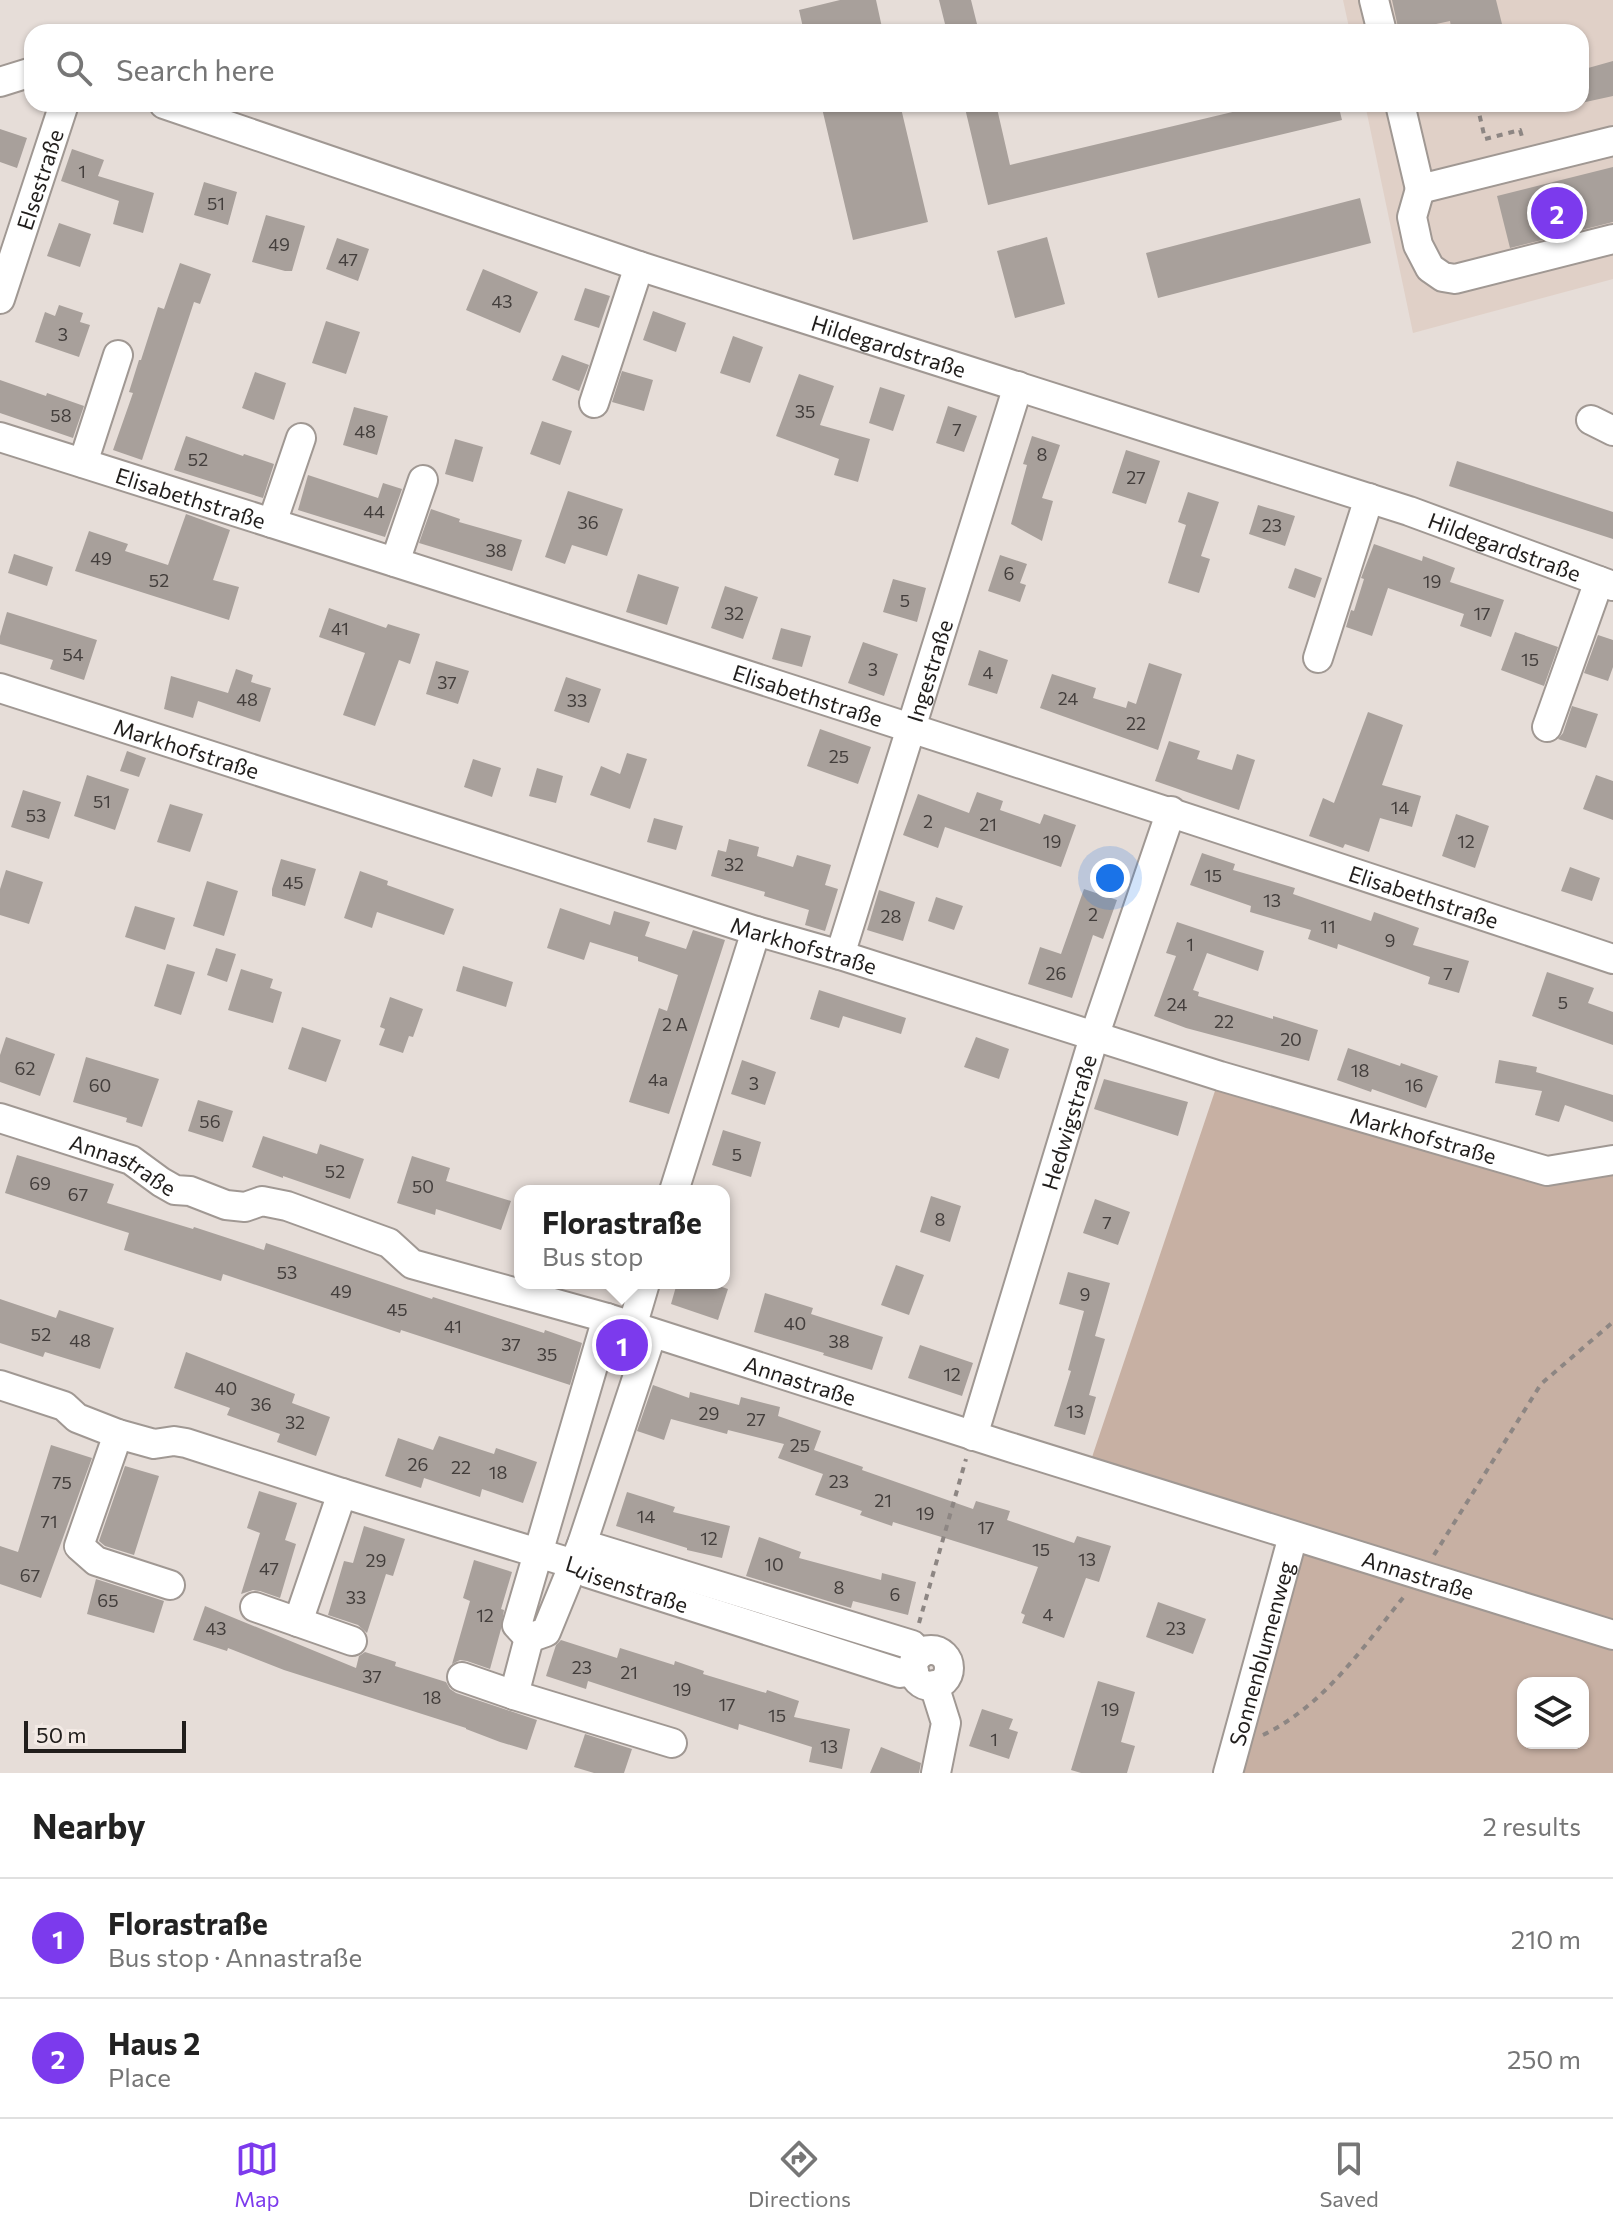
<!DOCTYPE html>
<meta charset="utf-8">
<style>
body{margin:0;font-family:Commissioner,sans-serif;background:#f2f2f2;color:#222}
.controls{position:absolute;right:24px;bottom:24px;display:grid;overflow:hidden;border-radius:16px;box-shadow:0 2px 6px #0004}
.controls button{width:72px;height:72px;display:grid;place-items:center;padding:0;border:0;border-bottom:2px solid #e0e0e0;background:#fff;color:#222;font:40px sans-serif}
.scale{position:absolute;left:24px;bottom:20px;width:162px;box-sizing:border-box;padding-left:8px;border:4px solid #211e1c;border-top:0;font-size:22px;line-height:28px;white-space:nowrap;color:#211e1c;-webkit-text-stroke:6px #f3eae5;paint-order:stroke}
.you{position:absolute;left:1110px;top:878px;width:28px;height:28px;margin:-20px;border:6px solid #fff;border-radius:50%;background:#1a73e8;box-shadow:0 0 0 12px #1a73e833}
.badge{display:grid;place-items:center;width:52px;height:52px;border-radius:50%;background:#7c3aed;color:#fff;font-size:26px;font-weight:700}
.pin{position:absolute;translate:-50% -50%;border:4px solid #fff;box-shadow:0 2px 8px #0006}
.popup{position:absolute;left:514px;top:1185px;width:216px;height:104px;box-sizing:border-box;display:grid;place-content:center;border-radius:16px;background:#fff;filter:drop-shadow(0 2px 6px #0005);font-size:26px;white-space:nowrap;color:#767676}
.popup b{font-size:30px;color:#222}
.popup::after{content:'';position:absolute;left:50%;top:100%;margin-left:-16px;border:16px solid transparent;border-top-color:#fff}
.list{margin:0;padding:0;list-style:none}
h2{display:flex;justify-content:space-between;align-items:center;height:104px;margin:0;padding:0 32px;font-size:34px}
h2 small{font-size:26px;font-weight:400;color:#767676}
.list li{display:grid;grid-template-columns:52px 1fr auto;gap:24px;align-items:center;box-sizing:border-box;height:120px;padding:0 32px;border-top:2px solid #e0e0e0}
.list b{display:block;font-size:30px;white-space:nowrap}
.list p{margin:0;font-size:26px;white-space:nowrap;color:#767676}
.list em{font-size:26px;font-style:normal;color:#767676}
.icon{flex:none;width:44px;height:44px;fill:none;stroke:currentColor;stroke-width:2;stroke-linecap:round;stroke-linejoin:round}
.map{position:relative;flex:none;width:1613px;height:1773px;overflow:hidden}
.search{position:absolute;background:#fff;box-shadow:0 2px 6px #0004;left:24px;right:24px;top:24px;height:88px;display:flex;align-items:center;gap:20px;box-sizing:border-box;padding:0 28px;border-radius:24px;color:#767676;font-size:30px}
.sheet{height:344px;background:#fff}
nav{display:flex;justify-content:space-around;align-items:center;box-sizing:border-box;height:112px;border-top:2px solid #e0e0e0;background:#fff;font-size:22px;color:#767676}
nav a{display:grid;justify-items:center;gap:4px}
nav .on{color:#7c3aed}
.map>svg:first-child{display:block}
</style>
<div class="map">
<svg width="1613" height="1773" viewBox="0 0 1613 1773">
<rect width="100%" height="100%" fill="#e6ddd8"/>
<path fill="#e0d0c7" d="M1343 0H1613V279L1413 333 1365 104H1581V32H1350Z"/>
<path fill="#c7b0a3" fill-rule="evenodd" d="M1220 1076 1543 1185 1613 1173V1773H1228L1293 1536 1087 1472ZM1523 1683H1583V1743H1523Z"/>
<path fill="#a8a09b" d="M840 0H876L883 32H804L799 10Z
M939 0H971L979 32H947Z
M1392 0H1496L1504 32H1452L1450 21 1399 32Z
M1613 61V96L1581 103V70Z
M821 104H900L928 222 853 240Z
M964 104H996L1010 165 1266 104H1338L1342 120 988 205Z
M0 129 27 138 17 168 0 162Z
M72 149 104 160 98 176 154 193 143 233 113 224 119 201 61 181Z
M1613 167V222L1510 248 1497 196Z
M204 182 237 192 228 225 194 215Z
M1360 198 1371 243 1158 298 1146 253Z
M266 215 305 226 292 271H285L252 262Z
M59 223 91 234 80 267 47 256Z
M1047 237 1065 304 1015 318 997 251Z
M337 238 369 249 358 281 326 269Z
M180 263 211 274 200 304 194 302 142 460 113 450 133 393 129 392 139 360H141L158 307 164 309Z
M483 269 538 292 520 333 466 310Z
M585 288 610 296 599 328 574 320Z
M59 305 83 313 80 322 90 325 79 357 35 342 45 312 55 316Z
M653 311 686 323 676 352 643 340Z
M326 321 360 332 346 374 312 363Z
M733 336 763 347 750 383 720 373Z
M562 355 589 365 579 391 552 380Z
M622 371 653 380 644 411 612 402Z
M255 372 286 383 274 420 242 408Z
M799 374 834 386 820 425 870 439 858 482 834 475 839 459 776 436Z
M0 380 46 396 47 393 84 406 73 438 0 413Z
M880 387 905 395 893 431 869 423Z
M948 406 977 416 964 452 936 443Z
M354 407 388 416 377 455 343 445Z
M542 421 572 431 560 465 530 454Z
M186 436 243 456 244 454 274 464 263 498 174 470Z
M1032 436 1060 445 1042 498 1053 501 1042 541 1011 524 1027 465 1023 464Z
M455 439 483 447 473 482 445 474Z
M1126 450 1160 461 1146 504 1112 493Z
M1457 461 1613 512V539L1449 486Z
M308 475 378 498 383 483 402 489 385 537 298 510Z
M568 491 623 509 607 556 572 545 565 564 545 557Z
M1188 492 1219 502 1201 556 1210 559 1199 593 1168 583 1186 525 1178 522Z
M1258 505 1295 516 1285 546 1249 534Z
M431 509 460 519 459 522 522 540 512 571 419 543Z
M186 514 230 530 213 580 239 587 229 620 75 571 89 531 128 544 125 551 168 565Z
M1374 544 1422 561 1423 556 1455 568 1450 582 1504 600 1491 637 1460 626 1464 614 1388 588 1372 636 1346 627 1351 610 1354 611 1364 579 1361 578Z
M14 554 53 567 47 586 8 573Z
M1000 555 1027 564 1020 583 1026 585 1020 602 988 591Z
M1295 568 1322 578 1315 598 1288 588Z
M638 574 679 587 667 625 626 612Z
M893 579 926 588 917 622 883 612Z
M725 586 758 597 743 639 711 628Z
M329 608 386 628 388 624 420 634 410 664 399 660 375 726 343 715 365 653 319 637Z
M7 612 97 640 84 680 50 669 53 660 0 644V636Z
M781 628 811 636 802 667 772 659Z
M1515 632 1558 647 1544 686 1501 670Z
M1598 635 1613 640V667L1608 681 1584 673Z
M863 642 898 654 884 696 848 683Z
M979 650 1008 660 997 694 968 685Z
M436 661 469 671 458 704 426 694Z
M1149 663 1182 674 1158 750 1040 708 1052 674 1096 688 1093 698 1126 708 1128 701 1136 704Z
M236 669 253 675 251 682 271 688 260 722 198 701 193 718 164 709 171 676 228 693Z
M566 677 601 689 589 723 554 711Z
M1572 706 1598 714 1586 748 1558 739 1563 733Z
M1368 712 1403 725 1382 785 1421 796 1412 827 1380 818 1369 852 1345 844 1343 848 1309 836 1323 798 1334 803Z
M820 729 871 747 858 784 807 766Z
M1169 741 1200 751 1197 759 1232 770 1237 754 1255 760 1239 810 1155 781Z
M127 751 146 758 139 777 120 771Z
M627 753 647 759 630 809 590 795 601 766 620 774Z
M473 759 501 768 492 797 464 787Z
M537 768 563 776 556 803 529 796Z
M87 775 129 789 115 830 74 816Z
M1596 775 1613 781V820L1583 809Z
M23 790 61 802 49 839 11 827Z
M977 792 1003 801 1000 810 1040 824 1044 814 1076 825 1061 867 945 827 938 848 903 835 918 794 969 813Z
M170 804 203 814 190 852 157 842Z
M1456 814 1489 826 1475 868 1442 856Z
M654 818 683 826 676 850 647 842Z
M729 839 759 847 757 856 793 867 797 855 831 865 825 885 838 889 825 931 805 925 809 910 764 896 765 892 711 876 718 850 726 852Z
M1202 853 1235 864 1233 870 1295 888 1293 894 1371 921 1374 912 1419 928 1413 945 1469 961 1459 993 1428 984 1430 977 1338 944 1337 949 1308 939 1311 930 1250 912 1251 906 1190 885Z
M281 859 316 869 305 906 272 896V889Z
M1570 867 1600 878 1592 901 1561 891Z
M6 870 43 882 29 924 0 915V889Z
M360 871 388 881 387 885 454 909 444 935 377 912 372 928 344 918Z
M207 881 238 891 224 936 193 926Z
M1084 889 1117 900 1103 939 1093 935 1072 998 1028 984 1040 947 1061 954Z
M879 890 915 902 903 941 867 930Z
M936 897 963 906 954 930 928 921Z
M135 906 175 918 165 950 125 937Z
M560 908 610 925 614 911 650 922 645 936 686 949 693 930 725 940 669 1114 629 1102 659 1008 667 1011 678 975 638 961V957L590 942 584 960 547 948Z
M1177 922 1264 951 1258 971 1207 953 1193 990 1199 992 1198 996 1273 1019V1016L1318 1030 1309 1061 1186 1028 1154 1016 1176 956 1166 953Z
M216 948 236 954 227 982 207 975Z
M167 964 195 972 181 1015 154 1006Z
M463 966 513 982 506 1007 456 991Z
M241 969 273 979 270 988 282 992 273 1023 228 1010Z
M1547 972 1594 988 1588 1003 1613 1012V1045L1532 1016Z
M819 990 906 1018 901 1034 843 1016 839 1028 810 1019Z
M390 997 423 1009 413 1037 409 1036 403 1053 379 1045 385 1029 380 1027Z
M302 1027 341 1040 326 1082 288 1069Z
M6 1037 55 1054 40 1096 0 1082V1055Z
M976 1037 1009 1049 999 1079 964 1067Z
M1348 1048 1400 1066 1401 1063 1438 1076 1426 1108 1372 1089 1371 1092 1337 1080Z
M86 1057 159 1079 142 1127 126 1122 127 1118 73 1102Z
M742 1060 776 1072 765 1105 731 1094Z
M1499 1060 1537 1067 1536 1072 1613 1095V1122L1565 1105 1559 1122 1535 1115 1542 1091 1495 1083Z
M1104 1079 1188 1102 1178 1136 1094 1109Z
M198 1100 233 1111 223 1142 188 1131Z
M723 1130 761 1142 751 1177 712 1165Z
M263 1136 317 1154 320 1144 364 1159 350 1199 283 1176V1178L252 1167Z
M17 1155 114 1184 107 1203 193 1229 194 1227 264 1250 266 1243 432 1299 433 1297 544 1333 545 1330 582 1343 570 1385 401 1330 400 1333 223 1274 221 1281 124 1250 129 1233 5 1193Z
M412 1156 450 1168 446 1181 511 1201 501 1230 436 1209 435 1215 397 1203Z
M931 1196 961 1206 950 1242 920 1232Z
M1095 1199 1130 1212 1118 1245 1083 1233Z
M896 1265 924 1275 909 1315 881 1305Z
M1068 1272 1110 1283 1095 1336 1105 1339 1089 1395 1096 1397 1085 1435 1054 1426 1071 1371 1068 1370 1084 1311 1059 1304Z
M677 1283H710L728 1289 718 1320 671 1304Z
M765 1293 813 1308 811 1314 883 1337 872 1370 823 1355 824 1353 754 1332Z
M0 1299 56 1318 59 1310 114 1328 100 1369 45 1352 43 1357 0 1343Z
M920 1345 973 1363 962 1396 908 1378Z
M186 1352 295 1394 292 1403 330 1417 316 1456 277 1442 280 1434 227 1415 230 1408 174 1388Z
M653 1385 689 1398 690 1392 739 1405 741 1397 780 1407 778 1416 821 1431 814 1450 863 1467 862 1470 973 1509 976 1501 1010 1511 1007 1520 1074 1543 1077 1536 1111 1546 1099 1582 1086 1578 1064 1638 1022 1623 1025 1615 1021 1613 1038 1567 893 1522 892 1526 860 1515 862 1511 815 1495 823 1474 778 1458 784 1444 728 1430 727 1434 671 1419 664 1440 637 1431Z
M439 1436 494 1454 496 1448 537 1462 523 1503 482 1489 480 1497 424 1478 421 1488 385 1476 398 1438 433 1450Z
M51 1445 92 1458 41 1598 0 1584V1546L18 1552Z
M125 1466 159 1476 134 1555 105 1546 99 1541Z
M259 1491 297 1503 285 1540 296 1544 280 1598 260 1591 253 1590 241 1594 260 1533 247 1528Z
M627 1492 675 1507 673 1512 730 1526 722 1558 687 1550V1548L616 1526Z
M364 1526 405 1539 393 1576 386 1574 367 1633 358 1625 328 1615 344 1561 353 1563Z
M759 1537 801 1552 799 1558 881 1580 882 1573 916 1582 908 1615 853 1601 851 1608 746 1576Z
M474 1560 512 1572 501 1609 504 1610 501 1629 490 1669 467 1661 460 1660 452 1664 470 1601 463 1598Z
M96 1579 164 1601 154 1633 87 1614Z
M1158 1602 1206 1619 1193 1654 1146 1637Z
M205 1606 356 1668 359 1656 365 1652 396 1662 395 1666 446 1682 450 1689 456 1693 537 1720 527 1750 500 1742 466 1729V1728L284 1670 228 1648 227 1651 193 1640Z
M561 1640 617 1658 620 1648 674 1665 675 1661 704 1671 703 1674 766 1693 767 1690 799 1701 794 1717 850 1729 842 1769 809 1762 812 1747 739 1724 738 1730 588 1681 586 1689 546 1676 556 1645Z
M1098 1681 1135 1692 1121 1742 1135 1746 1127 1773H1081L1071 1770Z
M982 1709 1013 1719 1009 1729 1018 1732 1009 1759 969 1746Z
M585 1734 632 1749 624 1773H594L574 1767Z
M881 1747 921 1763 919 1773H870Z"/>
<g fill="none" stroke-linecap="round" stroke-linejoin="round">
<g stroke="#a09893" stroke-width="32">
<g id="minor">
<path d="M1374 0 1382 32"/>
<path d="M0 82 32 72"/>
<path id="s1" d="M164 104 639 266 1409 511 1613 586"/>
<path d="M1400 104 1420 189 1613 141"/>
<path d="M1420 189 1412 217 1418 245 1430 268 1443 277 1455 279 1613 239"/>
<path id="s2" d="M0 299 64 104"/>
<path d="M594 403 639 266"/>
<path d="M1591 420 1613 431"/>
<path id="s3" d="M0 437C539 607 1077 780 1613 959"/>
<path d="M83 463 118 355"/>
<path d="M272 523 301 438"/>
<path d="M395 562 423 480"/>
<path d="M1318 658 1369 498"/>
<path id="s4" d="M0 688 756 931 840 955 1220 1076 1547 1171 1613 1160"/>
<path d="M1547 727 1599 581"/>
<path id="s5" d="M840 955 1018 386"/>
<path id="s6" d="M0 1118 131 1160 161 1182 175 1190 190 1191 226 1205 245 1207 262 1201 287 1206 389 1243 412 1264 607 1318 1006 1446 1613 1635"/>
<path d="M674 1191 756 931"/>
<path d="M607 1318 517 1625 529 1638 546 1632 582 1544 652 1333"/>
<path d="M632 1327 645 1283"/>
<path id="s7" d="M0 1385 64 1406 77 1418 118 1434 154 1444 174 1441 186 1443 342 1493 574 1564 588 1573 900 1673 914 1671"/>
<path d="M118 1434 79 1546 96 1561 170 1585"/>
<path id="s8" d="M973 1436 1094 1037 1171 811"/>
<path d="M582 1544 912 1645 920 1654"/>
<path d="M255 1607 352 1641"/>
<path d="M298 1622 342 1493"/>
<circle cx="931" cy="1668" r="18"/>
<path d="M462 1677 514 1695 672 1743"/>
<path d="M934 1685 946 1723 936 1773"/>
<path d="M514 1695 529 1638"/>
<path id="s9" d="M1228 1773 1293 1536"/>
</g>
</g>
<path stroke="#8d8683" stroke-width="4" stroke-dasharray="6 6" stroke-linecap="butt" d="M1477 104 1485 139 1520 130 1523 140
M1434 1555 1541 1384 1613 1322
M919 1623 966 1459
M1263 1735C1325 1705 1363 1647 1406 1594"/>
<use href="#minor" stroke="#fff" stroke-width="28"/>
</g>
<g text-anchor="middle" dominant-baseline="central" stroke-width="6" stroke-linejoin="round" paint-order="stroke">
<g font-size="18" fill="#433e3c">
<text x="82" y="171">1</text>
<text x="216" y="203">51</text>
<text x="279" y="244">49</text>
<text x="348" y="259">47</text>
<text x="502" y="301">43</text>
<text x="63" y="334">3</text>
<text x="805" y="411">35</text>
<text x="61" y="415">58</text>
<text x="957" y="429">7</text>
<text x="365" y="431">48</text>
<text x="1042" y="454">8</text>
<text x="198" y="459">52</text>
<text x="1136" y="477">27</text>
<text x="374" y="511">44</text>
<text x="588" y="522">36</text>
<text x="1272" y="525">23</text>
<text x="496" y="550">38</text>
<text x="101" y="558">49</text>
<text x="1009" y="573">6</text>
<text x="159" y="580">52</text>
<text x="1432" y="581">19</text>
<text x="905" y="600">5</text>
<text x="734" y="613">32</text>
<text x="1482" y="613">17</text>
<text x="340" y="628">41</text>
<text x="73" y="654">54</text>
<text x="1530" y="659">15</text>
<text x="873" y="669">3</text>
<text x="988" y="672">4</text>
<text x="447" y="682">37</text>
<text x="1068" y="698">24</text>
<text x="247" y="699">48</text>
<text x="577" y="700">33</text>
<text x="1136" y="723">22</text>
<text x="839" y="756">25</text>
<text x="102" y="801">51</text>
<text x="1400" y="807">14</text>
<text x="36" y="815">53</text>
<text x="928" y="821">2</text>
<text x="988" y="824">21</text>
<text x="1052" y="841">19</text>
<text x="1466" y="841">12</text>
<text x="734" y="864">32</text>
<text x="1213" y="875">15</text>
<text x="293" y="882">45</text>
<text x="1272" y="900">13</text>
<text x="1093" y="914">2</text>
<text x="891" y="916">28</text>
<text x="1328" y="926">11</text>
<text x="1390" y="940">9</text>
<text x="1190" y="944">1</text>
<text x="1056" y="973">26</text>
<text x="1448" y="973">7</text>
<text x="1563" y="1002">5</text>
<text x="1177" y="1004">24</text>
<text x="1224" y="1021">22</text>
<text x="675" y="1024">2 A</text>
<text x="1291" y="1039">20</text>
<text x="25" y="1068">62</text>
<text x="1360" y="1070">18</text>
<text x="658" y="1079">4a</text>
<text x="754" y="1083">3</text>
<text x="100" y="1085">60</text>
<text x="1414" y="1085">16</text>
<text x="210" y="1121">56</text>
<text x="737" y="1154">5</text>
<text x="335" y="1171">52</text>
<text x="40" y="1183">69</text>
<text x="423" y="1186">50</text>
<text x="78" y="1194">67</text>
<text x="940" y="1219">8</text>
<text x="1107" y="1222">7</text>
<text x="287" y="1272">53</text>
<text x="341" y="1291">49</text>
<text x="1085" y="1294">9</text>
<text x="397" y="1309">45</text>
<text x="795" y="1323">40</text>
<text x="453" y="1326">41</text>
<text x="41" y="1334">52</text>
<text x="80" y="1340">48</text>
<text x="839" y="1341">38</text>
<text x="511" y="1344">37</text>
<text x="547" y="1354">35</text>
<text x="952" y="1374">12</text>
<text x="226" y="1388">40</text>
<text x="261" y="1404">36</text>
<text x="1075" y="1411">13</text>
<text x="709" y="1413">29</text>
<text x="756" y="1419">27</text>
<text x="295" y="1422">32</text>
<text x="800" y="1445">25</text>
<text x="418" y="1464">26</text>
<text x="461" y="1467">22</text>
<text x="498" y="1472">18</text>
<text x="839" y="1481">23</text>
<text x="62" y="1482">75</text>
<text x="883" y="1500">21</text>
<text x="925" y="1513">19</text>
<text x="646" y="1516">14</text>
<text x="49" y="1521">71</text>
<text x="986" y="1527">17</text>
<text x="709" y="1538">12</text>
<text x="1041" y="1549">15</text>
<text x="1087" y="1559">13</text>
<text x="376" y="1560">29</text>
<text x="774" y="1564">10</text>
<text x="269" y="1568">47</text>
<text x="30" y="1575">67</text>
<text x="839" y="1587">8</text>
<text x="895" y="1594">6</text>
<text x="356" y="1597">33</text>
<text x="108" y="1600">65</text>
<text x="1048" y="1614">4</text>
<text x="485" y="1615">12</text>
<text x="216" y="1628">43</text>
<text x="1176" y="1628">23</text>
<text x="582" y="1667">23</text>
<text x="629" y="1672">21</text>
<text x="372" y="1676">37</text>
<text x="682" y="1689">19</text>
<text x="432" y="1697">18</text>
<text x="727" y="1704">17</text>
<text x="1110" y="1709">19</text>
<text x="777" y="1715">15</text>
<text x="994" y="1739">1</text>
<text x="829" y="1746">13</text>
</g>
<g font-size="22" fill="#211e1c" stroke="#f3eae5">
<text stroke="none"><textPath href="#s2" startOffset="126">Elsestraße</textPath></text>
<text stroke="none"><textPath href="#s1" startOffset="764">Hildegardstraße</textPath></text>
<text stroke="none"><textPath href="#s3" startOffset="200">Elisabethstraße</textPath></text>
<text stroke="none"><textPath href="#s1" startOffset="1412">Hildegardstraße</textPath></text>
<text stroke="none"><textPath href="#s5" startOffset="298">Ingestraße</textPath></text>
<text stroke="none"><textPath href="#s3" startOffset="848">Elisabethstraße</textPath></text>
<text stroke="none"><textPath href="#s4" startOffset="196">Markhofstraße</textPath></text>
<text stroke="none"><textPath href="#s3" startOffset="1496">Elisabethstraße</textPath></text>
<text stroke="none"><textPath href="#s4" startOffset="844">Markhofstraße</textPath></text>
<text stroke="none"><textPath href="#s8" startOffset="328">Hedwigstraße</textPath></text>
<text stroke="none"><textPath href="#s4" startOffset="1492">Markhofstraße</textPath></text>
<text stroke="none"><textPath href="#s6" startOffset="132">Annastraße</textPath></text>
<text stroke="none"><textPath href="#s6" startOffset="852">Annastraße</textPath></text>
<text stroke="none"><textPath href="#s6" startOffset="1500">Annastraße</textPath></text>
<text stroke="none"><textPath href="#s7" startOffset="662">Luisenstraße</textPath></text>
<text stroke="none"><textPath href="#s9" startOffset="124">Sonnenblumenweg</textPath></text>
</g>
</g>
</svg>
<div class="controls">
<button><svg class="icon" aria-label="layers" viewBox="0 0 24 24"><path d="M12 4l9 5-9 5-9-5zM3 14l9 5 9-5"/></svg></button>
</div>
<div class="scale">50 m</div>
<div class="you"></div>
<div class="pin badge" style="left:622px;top:1345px">1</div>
<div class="popup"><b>Florastraße</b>Bus stop</div>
<div class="pin badge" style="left:1557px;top:213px">2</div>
<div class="search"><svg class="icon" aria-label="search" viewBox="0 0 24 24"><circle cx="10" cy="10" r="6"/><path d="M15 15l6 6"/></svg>Search here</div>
</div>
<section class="sheet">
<h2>Nearby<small>2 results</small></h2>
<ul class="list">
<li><span class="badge">1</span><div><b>Florastraße</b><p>Bus stop · Annastraße</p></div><em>210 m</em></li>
<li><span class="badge">2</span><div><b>Haus 2</b><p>Place</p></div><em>250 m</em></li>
</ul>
</section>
<nav>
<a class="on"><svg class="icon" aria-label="map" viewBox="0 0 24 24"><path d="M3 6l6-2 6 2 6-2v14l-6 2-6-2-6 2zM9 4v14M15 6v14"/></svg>Map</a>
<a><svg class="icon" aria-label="directions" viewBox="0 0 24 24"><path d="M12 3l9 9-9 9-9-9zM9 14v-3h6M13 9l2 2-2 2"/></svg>Directions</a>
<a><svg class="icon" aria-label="saved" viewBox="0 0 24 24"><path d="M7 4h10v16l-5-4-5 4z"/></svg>Saved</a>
</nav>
